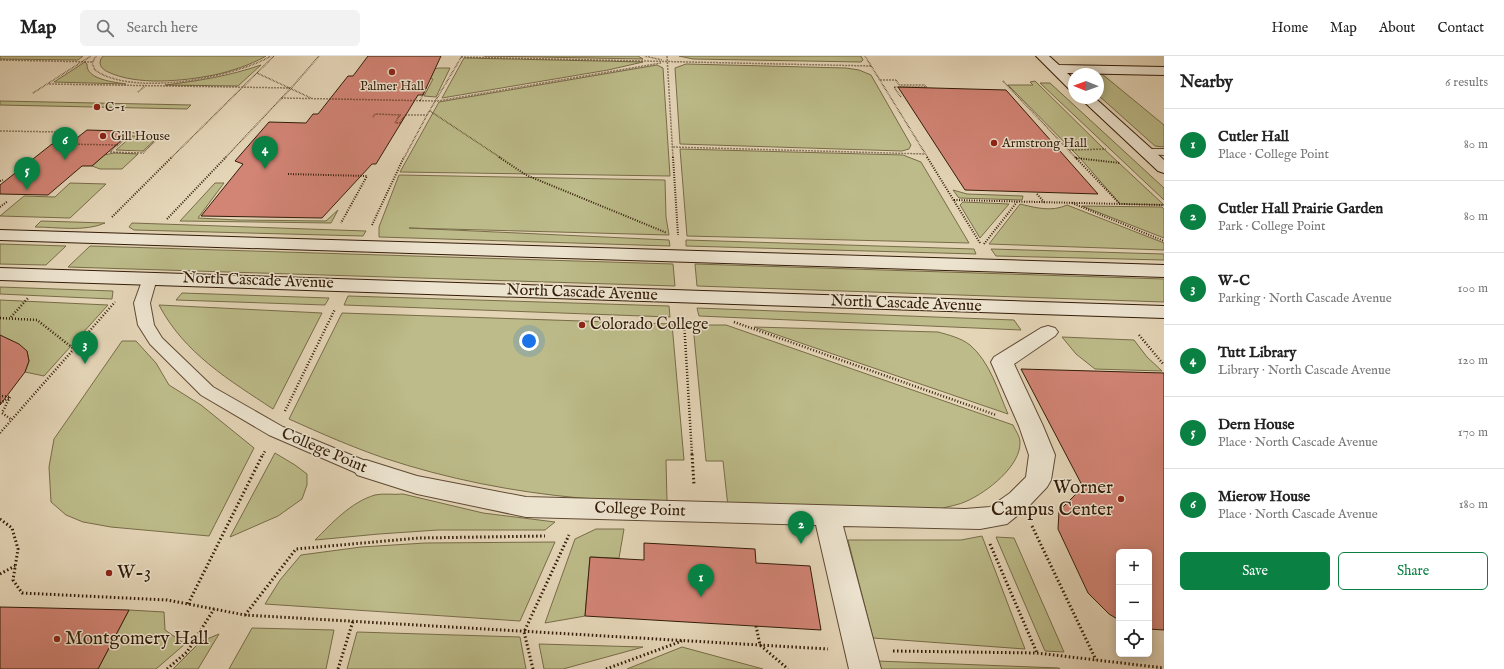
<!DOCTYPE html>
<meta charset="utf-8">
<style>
body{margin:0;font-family:"IM FELL English",serif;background:#f2f2f2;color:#222}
.controls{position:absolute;right:12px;bottom:12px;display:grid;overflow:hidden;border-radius:6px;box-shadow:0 2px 10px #0003}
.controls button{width:36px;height:36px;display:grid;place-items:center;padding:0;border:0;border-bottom:1px solid #e0e0e0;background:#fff;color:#222;font:20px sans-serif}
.compass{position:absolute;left:1068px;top:12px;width:36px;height:36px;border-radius:50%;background:#fff;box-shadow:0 2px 10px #0003;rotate:271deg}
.you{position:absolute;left:529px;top:285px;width:14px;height:14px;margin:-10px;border:3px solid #fff;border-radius:50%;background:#1a73e8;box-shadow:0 0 0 6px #1a73e833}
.badge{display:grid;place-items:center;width:26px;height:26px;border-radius:50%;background:#0b8043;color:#fff;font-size:13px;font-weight:700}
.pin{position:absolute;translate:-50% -33px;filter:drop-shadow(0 1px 2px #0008)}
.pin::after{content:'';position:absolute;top:21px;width:14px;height:12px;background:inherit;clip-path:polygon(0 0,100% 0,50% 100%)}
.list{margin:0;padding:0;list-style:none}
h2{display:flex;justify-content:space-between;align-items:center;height:52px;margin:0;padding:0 16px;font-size:17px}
h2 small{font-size:13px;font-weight:400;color:#767676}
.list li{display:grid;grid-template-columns:26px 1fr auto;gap:12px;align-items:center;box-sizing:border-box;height:72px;padding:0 16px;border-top:1px solid #e0e0e0}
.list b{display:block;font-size:15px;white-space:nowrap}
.list p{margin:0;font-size:13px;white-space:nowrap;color:#767676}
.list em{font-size:13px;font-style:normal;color:#767676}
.actions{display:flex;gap:8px;padding:12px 16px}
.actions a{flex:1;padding:9px 0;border:1px solid #0b8043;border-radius:6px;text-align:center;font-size:14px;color:#0b8043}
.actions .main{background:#0b8043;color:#fff}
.icon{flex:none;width:22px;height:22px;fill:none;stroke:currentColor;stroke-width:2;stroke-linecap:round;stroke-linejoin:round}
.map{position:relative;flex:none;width:1164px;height:613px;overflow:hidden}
header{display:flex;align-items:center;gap:24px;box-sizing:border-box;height:56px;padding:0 20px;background:#fff;border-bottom:1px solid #e0e0e0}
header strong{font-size:19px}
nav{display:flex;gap:22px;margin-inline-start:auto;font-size:14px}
.search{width:280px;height:36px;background:#f2f2f2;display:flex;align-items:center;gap:10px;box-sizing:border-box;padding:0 14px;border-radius:6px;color:#767676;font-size:15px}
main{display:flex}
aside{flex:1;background:#fff}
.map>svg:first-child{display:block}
</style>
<header>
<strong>Map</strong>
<div class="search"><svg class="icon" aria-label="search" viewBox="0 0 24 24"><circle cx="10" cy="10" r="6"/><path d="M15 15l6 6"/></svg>Search here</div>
<nav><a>Home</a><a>Map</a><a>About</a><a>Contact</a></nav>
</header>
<main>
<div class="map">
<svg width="1164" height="613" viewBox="0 0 1164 613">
<rect width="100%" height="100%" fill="#e4d5b7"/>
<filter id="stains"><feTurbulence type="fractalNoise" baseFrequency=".005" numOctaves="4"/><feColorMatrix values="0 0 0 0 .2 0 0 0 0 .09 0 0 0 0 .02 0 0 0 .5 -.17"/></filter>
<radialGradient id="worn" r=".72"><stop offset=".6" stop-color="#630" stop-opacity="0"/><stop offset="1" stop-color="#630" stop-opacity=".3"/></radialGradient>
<path fill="#bcbb89" stroke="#786c48" d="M0 0H83L78 4 0 3Z
M103 0H266C250 9 232 15 214 19 183 25 138 30 108 16 101 13 97 7 103 0Z
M484 0H638L643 3Z
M679 0H861L863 4 861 6 693 3Z
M464 2 643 6 608 14 442 42Z
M85 6 87 8C86 24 115 26 126 28L54 26Z
M686 8 846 12 859 14 871 19 911 89 909 93 902 95 680 88 675 12Z
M261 9 238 30 165 29C198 25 229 20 261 9Z
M657 9 663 12 670 120 400 116 439 46Z
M439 12H450L436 41 424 40 433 23 427 22 432 13Z
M1098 18H1102L1164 69V91L1155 90 1098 39Z
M1035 25 1104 93 1164 149 1120 148 1080 102 1008 29H1033L1030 26Z
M1040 27H1050L1164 132V144Z
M0 45 191 49 187 53 0 49Z
M132 80 158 81 143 95 116 94Z
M680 93 903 99 921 106 969 187 687 180Z
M114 97 138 98 122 113H100L92 110 104 99Z
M399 119 665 124 666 161 669 179 409 172 669 184 670 190 379 181V171Z
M70 127 106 128 70 162 0 160 24 140 55 141Z
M215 127H224L198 162 237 164 326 165 338 154 331 167 180 165Z
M953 134 967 138 1023 140 1022 144 959 142Z
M963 146 1009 148 980 182 960 149Z
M1020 148C1036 152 1052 156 1067 149L1164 187V194L989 188Z
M1082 150 1162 151 1164 153V182Z
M41 165 105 167C85 176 57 171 35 171Z
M132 167 366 175 363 180 134 174 129 171Z
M686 184 974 193 976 198 686 190Z
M0 188 66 190 46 209 0 208Z
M90 190 673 208 675 230 68 211Z
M991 193 1164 198V204L996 200Z
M695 208 1164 223V246L697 230Z
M0 231 113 235 112 243 0 238Z
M182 237 329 242 325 249 176 244Z
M348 240 669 250 670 261 344 249Z
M0 244 108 249 44 320 25 316 29 305 27 295 8 283 0 281Z
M159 249 322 257 273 353C229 324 184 297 159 249Z
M697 252 1014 264 1021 274 699 260Z
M342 257 672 268 684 404H666L667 445C638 444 609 444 580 442 514 436 447 423 384 402 352 391 320 377 289 363Z
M693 269H726L1013 369C1015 374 1020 380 1020 386 1021 410 987 436 967 445 959 449 949 450 940 453L728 451 723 405H706Z
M754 271 938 276C949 279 961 282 970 289 990 306 998 335 1008 358Z
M1062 281 1134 284 1147 301 1162 315 1095 313 1076 298Z
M122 285H136L156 307 169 329 201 349 254 392 209 480 111 471 83 466 66 459 51 446 49 411 54 383Z
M275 397 295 409 307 418V429L302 443 278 460 230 481Z
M403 438 483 457 555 466 545 474H438L379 478 315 484C332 467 351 446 375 439 383 437 394 439 403 438Z
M596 473H624L619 502 590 501 585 560 545 567 575 483Z
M982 480 1025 593 873 582 848 484H961Z
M996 481 1014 482 1064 596 1045 595Z
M555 486 520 565 265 548 280 524 301 499 361 491 425 487Z
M129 554 164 556 165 574 185 588 156 613H98Z
M252 572 334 574 326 613H229Z
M357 576 520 581 526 613H347Z
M219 578 198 613H173L200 586Z
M539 588 643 591 563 613H544Z
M682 591 763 613H627Z
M877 605 1059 612 1060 613H878Z"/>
<path fill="#d28475" stroke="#331c08" d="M368 0H441L423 39H418L376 108H372L322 162 201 160 243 108 235 105 269 66 306 67 313 58H318L348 20H353Z
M898 31 1006 34 1098 138 965 134Z
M87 74 121 75 118 77H130L92 110H82L48 139 0 138V129L52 88 68 89Z
M0 279 19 288 27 295 29 305 25 316 0 349Z
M1021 313 1164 317V574L1149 573V496H1119V564L1109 558 1088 537 1058 473 1059 455 1083 431Z
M644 487 755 493 756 507 810 510 821 574 585 560 590 501 644 504Z
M0 551 47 552 129 554 98 613H0Z"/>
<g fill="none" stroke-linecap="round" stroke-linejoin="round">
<g stroke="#5f4a34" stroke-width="2">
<path id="lane" d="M1146 93H1164V99L1142 98 1140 96 1142 94Z
M150 218 155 219 157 222 150 247 154 269 162 282 213 331 283 371 373 408 376 413 373 418 366 420 359 418 269 379 201 339 150 288 138 269 134 247 143 222 145 219Z"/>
</g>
<g stroke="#5f4a34" stroke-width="2">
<path id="street" d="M1048 270 1055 272 1058 276 1055 280 1014 308 1043 370 1055 399 1051 424 1047 431 1028 451 1007 468 980 473 843 470 881 613H849L816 469 526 461 417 438 357 419 353 413 357 407 366 404 417 420 526 441 965 453 990 451 1010 437 1026 421 1029 399 1019 370 991 306 994 301 1041 272Z"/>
</g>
<g stroke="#331c08" stroke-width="2">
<path id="secondary" d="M1036 0H1049L1059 9 1164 11V19L1067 17 1074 23V34L1069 33Z
M1080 42H1095L1164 104V117L1158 115Z
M0 174 1164 209V221L0 184Z
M0 212 1164 250V262L0 224Z"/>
</g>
<path stroke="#331c08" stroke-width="1.5" stroke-dasharray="0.5 1" stroke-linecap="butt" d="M96 0 92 7 95 14C132 41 233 22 271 0
M645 0 662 4
M667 0 673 102
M865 0 928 102
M461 1 871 10
M0 4 93 6
M257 17 311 42
M880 24H896L899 29H924L926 31H894L901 41
M1003 25 1076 102
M49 28 290 32
M138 36 145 30
M33 37 91 0
M281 42 437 45 661 7
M420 45 427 30
M430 55 501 102
M373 61 375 58 400 59 395 67H400L405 59H427
M0 75 61 76V88L118 89
M673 91 925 98
M1069 94 1106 93
M110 96 143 97 161 79H137L136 77 121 76
M110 96 126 82
M171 102 274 0
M225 102 293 30 319 0
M404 102 427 59 462 0"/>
<path stroke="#331c08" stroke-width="2" stroke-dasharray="1 1.5" stroke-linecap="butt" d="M499 101 526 119 667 177
M673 101 678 179
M927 101 980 187
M1075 101 1119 147
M1076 102 1120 107
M288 118 367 120 341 167
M0 125 3 124
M1037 138 1044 146
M954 144 1164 149
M1072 147 1164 185
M0 151 8 145
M112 161 172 101
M167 163 226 101
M372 169 404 101
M984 188 1017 146"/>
<path stroke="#331c08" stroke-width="2.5" stroke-dasharray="1 2" stroke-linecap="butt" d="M11 261 28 242
M0 262 37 264 74 293
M684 265 692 399
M734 266 996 359
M1139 279 1164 309
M2 340 9 341
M10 341 2 357 12 364
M0 347 9 342
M285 355 335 253
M0 377 115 246
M263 399 265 395"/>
<path stroke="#331c08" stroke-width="3" stroke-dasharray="1.5 2.5" stroke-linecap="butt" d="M692 398 694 429
M0 463 12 472 18 493 13 524 22 537 167 544 245 559 828 593
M1032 470 1096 604
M990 488 1037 597
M0 518 15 510
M188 548 263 398
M245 559 296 493 419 482 545 480
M756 570 760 589 788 613
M893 595 1037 597 1164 612
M167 613 187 596 214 553
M338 613 353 565
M533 613 524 576 569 479
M606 613 682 585"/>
<use href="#lane" fill="#ede4d0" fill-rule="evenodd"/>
<use href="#street" fill="#ede4d0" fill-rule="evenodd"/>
<use href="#secondary" fill="#ede4d0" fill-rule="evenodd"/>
</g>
<g fill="#8f2418" stroke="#ede4d0" stroke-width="1.5">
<circle cx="392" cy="16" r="4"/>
<circle cx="97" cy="51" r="4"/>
<circle cx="103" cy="80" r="4"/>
<circle cx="994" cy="87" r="4"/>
<circle cx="582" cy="269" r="4"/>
<circle cx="1121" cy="443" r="4"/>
<circle cx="109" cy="517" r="4"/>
<circle cx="57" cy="583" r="4"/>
</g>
<g text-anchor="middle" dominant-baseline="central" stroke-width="3" stroke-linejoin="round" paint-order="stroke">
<g font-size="13" fill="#331c08" stroke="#ede4d0" text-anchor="start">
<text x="392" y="30" text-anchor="middle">Palmer Hall</text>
<text x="105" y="51">C-1</text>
<text x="111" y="80">Gill House</text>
<text x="1002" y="87">Armstrong Hall</text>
</g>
<g font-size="16" fill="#331c08" stroke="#ede4d0">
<text transform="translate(258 225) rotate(2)">North Cascade Avenue</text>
<text transform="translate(582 237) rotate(2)">North Cascade Avenue</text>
<text transform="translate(906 248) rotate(2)">North Cascade Avenue</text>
<text transform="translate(324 395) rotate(23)">College Point</text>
<text transform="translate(640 454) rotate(2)">College Point</text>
</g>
<g font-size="16" fill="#331c08" stroke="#ede4d0" text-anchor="start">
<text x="590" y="269">Colorado College</text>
</g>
<g font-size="19" fill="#331c08" stroke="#ede4d0" text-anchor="start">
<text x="1113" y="432" text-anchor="end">Worner<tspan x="1113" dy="22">Campus Center</tspan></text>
<text x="117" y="517">W-3</text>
<text x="65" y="583">Montgomery Hall</text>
</g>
</g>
<rect width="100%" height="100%" filter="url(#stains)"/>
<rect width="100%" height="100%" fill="url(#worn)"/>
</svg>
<div class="controls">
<button>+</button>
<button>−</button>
<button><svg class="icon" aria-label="locate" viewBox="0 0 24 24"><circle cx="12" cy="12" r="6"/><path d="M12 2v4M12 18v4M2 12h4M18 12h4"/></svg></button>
</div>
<svg class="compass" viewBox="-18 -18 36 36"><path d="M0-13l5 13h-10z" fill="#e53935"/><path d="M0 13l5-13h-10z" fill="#767676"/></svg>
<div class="you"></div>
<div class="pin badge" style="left:701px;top:541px">1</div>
<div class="pin badge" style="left:801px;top:488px">2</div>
<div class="pin badge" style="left:85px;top:308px">3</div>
<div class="pin badge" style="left:265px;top:113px">4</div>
<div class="pin badge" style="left:27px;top:134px">5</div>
<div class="pin badge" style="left:65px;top:104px">6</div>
</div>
<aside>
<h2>Nearby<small>6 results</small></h2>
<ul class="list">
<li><span class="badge">1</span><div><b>Cutler Hall</b><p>Place · College Point</p></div><em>80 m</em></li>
<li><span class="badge">2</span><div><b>Cutler Hall Prairie Garden</b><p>Park · College Point</p></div><em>80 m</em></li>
<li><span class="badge">3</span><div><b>W-C</b><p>Parking · North Cascade Avenue</p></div><em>100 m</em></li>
<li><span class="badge">4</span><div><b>Tutt Library</b><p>Library · North Cascade Avenue</p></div><em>120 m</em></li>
<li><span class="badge">5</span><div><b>Dern House</b><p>Place · North Cascade Avenue</p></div><em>170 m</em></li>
<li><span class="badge">6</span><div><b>Mierow House</b><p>Place · North Cascade Avenue</p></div><em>180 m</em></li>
</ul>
<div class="actions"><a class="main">Save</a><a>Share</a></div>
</aside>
</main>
